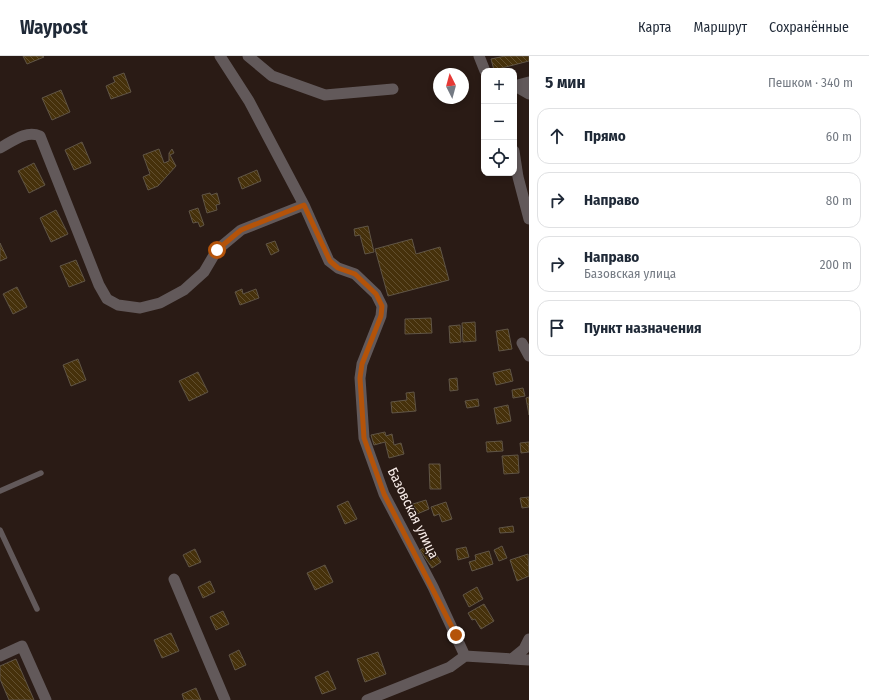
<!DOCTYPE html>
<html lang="ru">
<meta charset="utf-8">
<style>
body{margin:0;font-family:"Fira Sans Condensed",sans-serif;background:#f6f6f7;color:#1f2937}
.controls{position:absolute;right:12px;top:12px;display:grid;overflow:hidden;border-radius:8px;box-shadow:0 2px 6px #0003}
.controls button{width:36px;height:36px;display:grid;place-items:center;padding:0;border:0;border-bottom:1px solid #e0e1e3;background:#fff;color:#1f2937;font:20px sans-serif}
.compass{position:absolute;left:433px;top:12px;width:36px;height:36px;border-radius:50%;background:#fff;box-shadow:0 2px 6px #0003;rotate:354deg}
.stop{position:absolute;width:12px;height:12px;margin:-9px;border:3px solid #b45309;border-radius:50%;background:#fff}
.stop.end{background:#b45309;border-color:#fff;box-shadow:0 1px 4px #0008}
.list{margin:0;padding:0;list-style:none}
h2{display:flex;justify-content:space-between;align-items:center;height:52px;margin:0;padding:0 16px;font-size:17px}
h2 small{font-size:13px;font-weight:400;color:#747a83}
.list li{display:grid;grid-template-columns:26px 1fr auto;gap:12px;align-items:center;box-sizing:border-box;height:56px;margin:0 8px 8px;padding:0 8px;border:1px solid #e0e1e3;border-radius:12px}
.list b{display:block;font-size:15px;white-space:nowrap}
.list p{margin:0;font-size:13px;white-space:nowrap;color:#747a83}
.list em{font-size:13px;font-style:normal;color:#747a83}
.icon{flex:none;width:22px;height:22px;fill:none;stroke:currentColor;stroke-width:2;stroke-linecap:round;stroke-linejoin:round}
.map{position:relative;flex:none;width:529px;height:644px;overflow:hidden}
header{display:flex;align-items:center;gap:24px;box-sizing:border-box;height:56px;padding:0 20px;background:#fff;border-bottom:1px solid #e0e1e3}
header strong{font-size:19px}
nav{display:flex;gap:22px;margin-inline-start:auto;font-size:14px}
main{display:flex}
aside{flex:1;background:#fff}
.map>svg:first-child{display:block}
</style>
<header>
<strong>Waypost</strong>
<nav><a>Карта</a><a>Маршрут</a><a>Сохранённые</a></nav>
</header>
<main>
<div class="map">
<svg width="529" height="644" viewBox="0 0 529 644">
<defs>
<pattern id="building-back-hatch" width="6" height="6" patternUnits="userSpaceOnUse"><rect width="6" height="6" fill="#46310b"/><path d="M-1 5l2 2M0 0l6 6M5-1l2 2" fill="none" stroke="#624f2f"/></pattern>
</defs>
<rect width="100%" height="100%" fill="#2a1b15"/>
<path fill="url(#building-back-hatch)" stroke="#605546" d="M23 0H43L44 1 27 8Z
M505 0H529V5L494 14 491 3Z
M124 17 131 36 111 43 106 30 115 26 113 21Z
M61 34 70 56 52 64 42 42Z
M82 86 91 107 74 114 65 94Z
M159 93 164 107 169 105V97L172 93 174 97 170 99 176 110 158 130 148 134 143 121 150 118 143 99Z
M34 107 45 129 29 137 18 115Z
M257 114 261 125 242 133 238 122Z
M210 137 211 139 217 137 220 148 216 149 217 154 207 157 202 139Z
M198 152 204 169 200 171 198 166 193 167 189 155Z
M56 154 68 178 51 186 40 162Z
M368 170 374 196 365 198 360 179 355 180 354 173Z
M412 183 416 198 440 191 449 224 388 240 375 193Z
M275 185 279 195 271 199 266 188Z
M0 187 7 202 0 205Z
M76 204 85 225 69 231 60 210Z
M17 231 27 251 13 258 3 238Z
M242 233 243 238 256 233 259 242 240 249 235 236Z
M431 262 432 277 405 278V263Z
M475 266 476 285 463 286 462 267Z
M460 269 461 286 450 287 449 270Z
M508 273 512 293 499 295 496 275Z
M78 303 86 324 71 330 63 309Z
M510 313 513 325 496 329 493 317Z
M198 316 208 336 189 345 179 325Z
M457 322 458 334 450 335 449 323Z
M523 332 525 340 513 342 512 334Z
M414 336 416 355 392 357 391 346 407 344 406 337Z
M529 341V359L526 342Z
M478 343 479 350 467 352 465 345Z
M508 349 511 365 497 368 494 352Z
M385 376 386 380 392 378 394 389 401 387 404 398 389 402 385 386 374 389 371 379Z
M502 385 503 395 487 396 486 386Z
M529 386V396L521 397 520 387Z
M518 399 519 417 504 418 502 400Z
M429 408H440L441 433H430Z
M529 441V451L522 452 520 442Z
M426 444 429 453 417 458 413 448Z
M348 445 357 463 345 468 337 450Z
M446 446 452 463 442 466 439 458 434 460 431 451Z
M513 470 514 476 500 477 499 472Z
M430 488 441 506 432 512 420 494Z
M502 490 507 502 499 505 494 494Z
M466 491 469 501 458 504 456 493Z
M195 493 201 506 189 511 183 499Z
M489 495 493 508 472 515 469 506 476 504 475 499Z
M528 498 529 520 517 525 510 504Z
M325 509 333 526 315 534 307 517Z
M210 525 215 536 203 542 198 531Z
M477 531 483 543 469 551 463 539Z
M484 548 494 565 481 573 475 563 472 564 468 557Z
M223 555 229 568 216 574 210 561Z
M171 577 179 595 162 602 154 584Z
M239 594 246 609 235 614 229 599Z
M378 596 386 618 365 626 357 603Z
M16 603 34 644H9L0 623V610Z
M328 615 336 633 322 638 315 621Z
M196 632 201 644H184L182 638Z"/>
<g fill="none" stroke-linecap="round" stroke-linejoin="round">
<path stroke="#62595a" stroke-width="5.5" d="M0 435 41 417
M0 474 37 553"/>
<path stroke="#62595a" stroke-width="11" d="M248 0 272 20 325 39 393 33
M479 0 485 15
M514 30 529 26
M515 30 529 38
M0 92C13 85 26 74 40 80L99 229 107 243 118 249 140 252 160 247 184 234 204 216 217 194 241 174 304 149 249 45 220 0
M514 95 518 121 529 163
M304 149 329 205 338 212 355 218 376 238 382 250 381 260 362 308 360 322 364 382 384 438 433 531 465 600 529 604
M522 287 529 300
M174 523 225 644
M0 600 22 590 46 644
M513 602 524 593 529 583
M367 644 450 611 465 600"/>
</g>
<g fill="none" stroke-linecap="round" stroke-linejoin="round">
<path stroke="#b45309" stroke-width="5" d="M217 194 241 174 304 149 330 205 338 212 355 218 376 238 382 250 381 260 362 308 360 322 364 382 384 438 456 579"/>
</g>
<g text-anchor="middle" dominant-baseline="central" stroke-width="3" stroke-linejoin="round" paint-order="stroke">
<g font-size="14" fill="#faeeea" stroke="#2a1b15">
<text transform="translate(413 457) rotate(64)">Базовская улица</text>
</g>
</g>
</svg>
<div class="controls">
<button>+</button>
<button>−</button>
<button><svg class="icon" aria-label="locate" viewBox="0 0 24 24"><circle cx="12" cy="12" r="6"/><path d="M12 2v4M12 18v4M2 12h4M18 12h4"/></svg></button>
</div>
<svg class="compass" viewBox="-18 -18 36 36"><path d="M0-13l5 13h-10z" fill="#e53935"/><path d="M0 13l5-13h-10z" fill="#747a83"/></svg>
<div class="stop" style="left:217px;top:194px"></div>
<div class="stop end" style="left:456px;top:579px"></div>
</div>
<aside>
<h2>5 мин<small>Пешком · 340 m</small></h2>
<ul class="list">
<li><svg class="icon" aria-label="ahead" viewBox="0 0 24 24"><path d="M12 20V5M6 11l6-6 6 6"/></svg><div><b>Прямо</b></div><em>60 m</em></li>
<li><svg class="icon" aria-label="right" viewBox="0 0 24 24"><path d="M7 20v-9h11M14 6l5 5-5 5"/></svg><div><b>Направо</b></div><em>80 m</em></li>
<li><svg class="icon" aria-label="right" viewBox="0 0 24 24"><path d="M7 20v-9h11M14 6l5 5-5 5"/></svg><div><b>Направо</b><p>Базовская улица</p></div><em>200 m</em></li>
<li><svg class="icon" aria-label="arrive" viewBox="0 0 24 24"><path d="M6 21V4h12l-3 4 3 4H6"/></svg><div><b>Пункт назначения</b></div></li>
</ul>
</aside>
</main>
